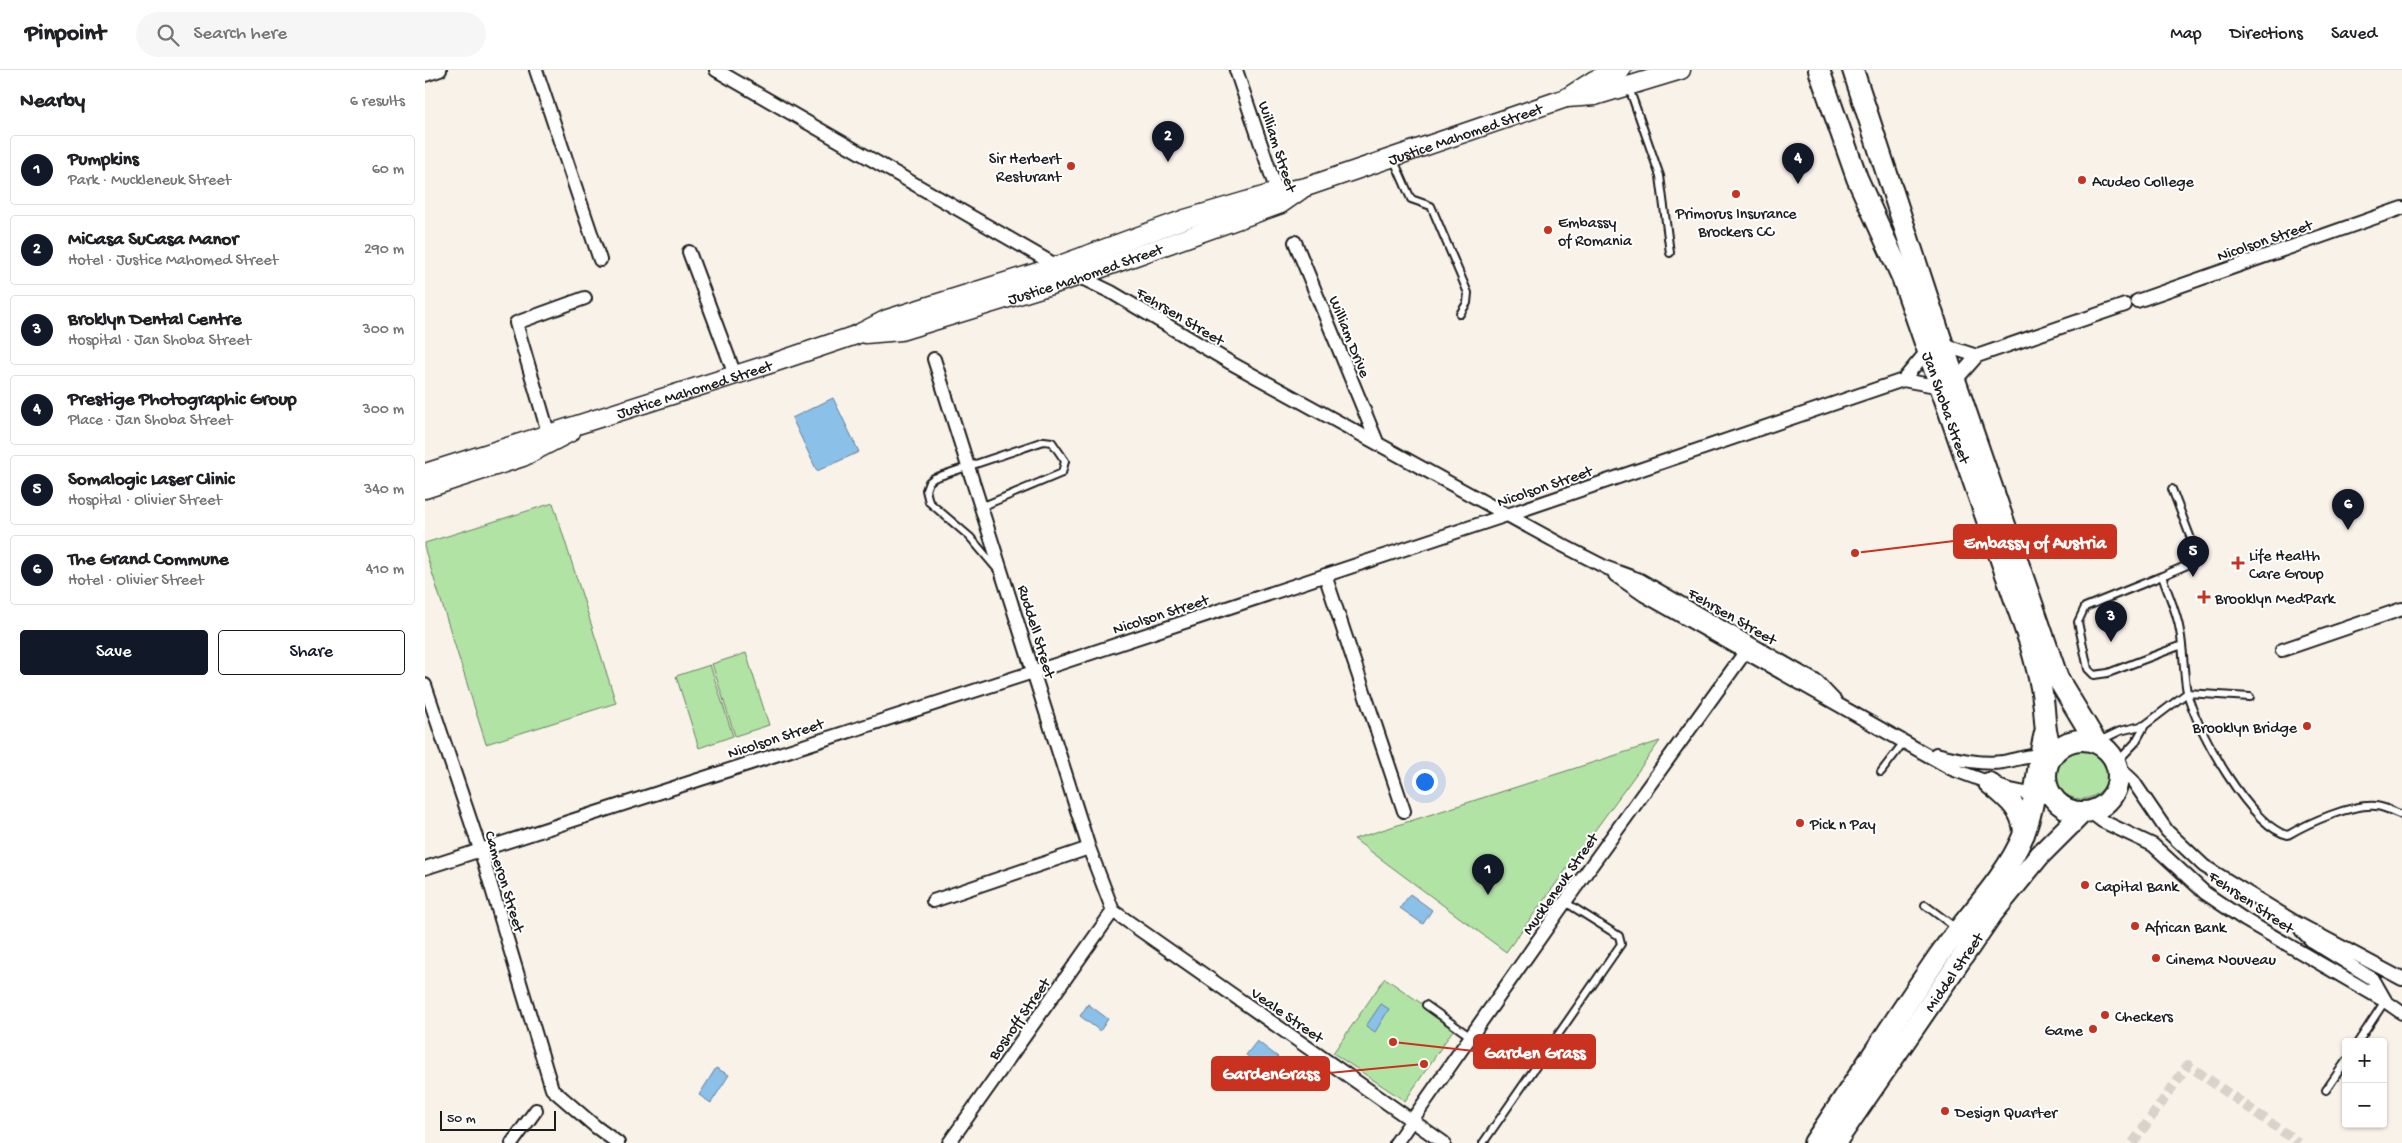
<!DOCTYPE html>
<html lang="en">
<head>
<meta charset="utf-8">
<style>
  :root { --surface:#fff; --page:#f6f6f6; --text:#202124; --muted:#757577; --line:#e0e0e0; --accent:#111827 }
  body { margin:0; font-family:"Gochi Hand",sans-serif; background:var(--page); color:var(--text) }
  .controls { position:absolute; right:15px; bottom:15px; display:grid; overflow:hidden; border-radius:5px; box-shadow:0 1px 4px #0004 }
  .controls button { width:45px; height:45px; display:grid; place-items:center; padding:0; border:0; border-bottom:1px solid var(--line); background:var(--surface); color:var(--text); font:25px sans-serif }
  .scale { position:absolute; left:15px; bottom:12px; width:116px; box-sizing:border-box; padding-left:5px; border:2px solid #1c1c1c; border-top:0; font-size:14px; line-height:18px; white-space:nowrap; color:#1c1c1c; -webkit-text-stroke:4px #fff; paint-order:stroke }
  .you { position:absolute; left:999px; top:711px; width:18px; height:18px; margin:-12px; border:4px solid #fff; border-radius:50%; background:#1a73e8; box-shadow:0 0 0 8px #1a73e833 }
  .badge { display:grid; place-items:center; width:32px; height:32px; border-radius:50%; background:var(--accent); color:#fff; font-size:16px; font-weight:700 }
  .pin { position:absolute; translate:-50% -41px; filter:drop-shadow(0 1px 2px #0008) }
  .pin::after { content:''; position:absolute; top:26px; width:18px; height:15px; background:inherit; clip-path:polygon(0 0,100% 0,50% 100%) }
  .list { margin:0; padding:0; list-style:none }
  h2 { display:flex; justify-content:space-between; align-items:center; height:65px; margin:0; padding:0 20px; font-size:21px }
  h2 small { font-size:16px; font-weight:400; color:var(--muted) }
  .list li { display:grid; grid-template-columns:32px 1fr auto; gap:15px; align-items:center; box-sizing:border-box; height:70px; margin:0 10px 10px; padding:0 10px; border:1px solid var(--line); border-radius:5px }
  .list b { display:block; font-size:19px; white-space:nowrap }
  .list p { margin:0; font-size:16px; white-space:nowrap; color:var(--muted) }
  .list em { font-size:16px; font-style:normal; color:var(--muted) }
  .actions { display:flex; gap:10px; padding:15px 20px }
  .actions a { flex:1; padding:11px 0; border:1px solid var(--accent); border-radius:5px; text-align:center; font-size:18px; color:var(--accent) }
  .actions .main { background:var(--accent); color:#fff }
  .icon { flex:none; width:28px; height:28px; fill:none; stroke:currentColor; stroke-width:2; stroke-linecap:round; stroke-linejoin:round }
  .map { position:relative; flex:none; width:1977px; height:1073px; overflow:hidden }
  header { display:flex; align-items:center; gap:30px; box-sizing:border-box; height:70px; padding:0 25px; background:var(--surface); border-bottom:1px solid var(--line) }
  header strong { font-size:24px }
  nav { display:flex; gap:28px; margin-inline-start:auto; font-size:18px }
  .search { width:350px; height:45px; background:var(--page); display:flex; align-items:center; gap:12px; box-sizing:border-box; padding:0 18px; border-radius:28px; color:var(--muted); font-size:19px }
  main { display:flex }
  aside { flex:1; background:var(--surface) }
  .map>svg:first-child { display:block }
  .green { fill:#b1e3a4; stroke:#668060 }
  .water { fill:#8bc0e9; stroke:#5f7e97 }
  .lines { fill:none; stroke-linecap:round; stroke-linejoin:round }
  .pedestrian-tunnel { stroke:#d8d2ca; stroke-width:10; stroke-dasharray:10 5; stroke-linecap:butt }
  .service-casing { stroke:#1c1c1c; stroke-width:10 }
  .minor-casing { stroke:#1c1c1c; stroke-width:16 }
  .secondary-casing { stroke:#1c1c1c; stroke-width:21 }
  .primary-casing { stroke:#1c1c1c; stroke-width:24 }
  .service { stroke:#fff; stroke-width:6 }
  .minor { stroke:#fff; stroke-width:12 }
  .secondary { stroke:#fff; stroke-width:18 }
  .primary { stroke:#fff; stroke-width:20 }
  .poi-dot { fill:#c8321e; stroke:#fff; stroke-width:2 }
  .labels { text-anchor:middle; stroke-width:4; stroke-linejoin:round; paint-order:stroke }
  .street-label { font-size:16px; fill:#1c1c1c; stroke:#fff }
  .poi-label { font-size:16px; fill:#1c1c1c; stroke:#fff; text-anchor:start }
  .leader { fill:none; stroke:#c8321e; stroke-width:2 }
  .callout-dot { fill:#c8321e; stroke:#fff; stroke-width:2 }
  .callout { fill:#c8321e; stroke:#c8321e; stroke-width:2 }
  .callout-label { font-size:18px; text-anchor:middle; font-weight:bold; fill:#fff }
</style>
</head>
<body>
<header>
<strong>Pinpoint</strong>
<div class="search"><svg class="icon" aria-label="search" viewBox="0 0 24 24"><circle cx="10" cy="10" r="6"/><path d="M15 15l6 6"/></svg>Search here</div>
<nav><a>Map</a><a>Directions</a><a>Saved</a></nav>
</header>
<main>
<aside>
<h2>Nearby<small>6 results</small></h2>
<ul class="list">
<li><span class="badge">1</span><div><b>Pumpkins</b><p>Park · Muckleneuk Street</p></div><em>60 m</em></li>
<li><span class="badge">2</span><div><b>MiCasa SuCasa Manor</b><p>Hotel · Justice Mahomed Street</p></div><em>290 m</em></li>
<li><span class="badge">3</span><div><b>Broklyn Dental Centre</b><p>Hospital · Jan Shoba Street</p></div><em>300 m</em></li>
<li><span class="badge">4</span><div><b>Prestige Photographic Group</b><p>Place · Jan Shoba Street</p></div><em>300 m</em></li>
<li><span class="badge">5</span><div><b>Somalogic Laser Clinic</b><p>Hospital · Olivier Street</p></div><em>340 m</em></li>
<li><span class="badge">6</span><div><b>The Grand Commune</b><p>Hotel · Olivier Street</p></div><em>410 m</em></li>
</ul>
<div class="actions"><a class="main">Save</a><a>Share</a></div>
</aside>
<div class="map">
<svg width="1977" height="1073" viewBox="0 0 1977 1073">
  <rect width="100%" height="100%" fill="#f9f2e9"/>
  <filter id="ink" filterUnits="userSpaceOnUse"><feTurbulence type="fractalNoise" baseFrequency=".02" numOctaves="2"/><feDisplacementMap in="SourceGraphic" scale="10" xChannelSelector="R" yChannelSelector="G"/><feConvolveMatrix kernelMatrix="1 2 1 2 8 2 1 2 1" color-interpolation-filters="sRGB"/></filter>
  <g filter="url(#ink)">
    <path class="green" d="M128,433l63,200 -130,41 -61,-194v-7z
      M321,583l23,72 -34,11 -23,-72z
      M285,595l23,71 -34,12 -23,-72z
      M1235,671l-154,211 -152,-113z
      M1628 701a28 28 0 1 1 56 0a28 28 0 1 1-56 0Z
      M960,908l70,49 -50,74 -72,-48z"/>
    <path class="water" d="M408,328l26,54 -42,19 -25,-53z
      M985,824l22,16 -9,14 -23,-16z
      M663,934l20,15 -8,12 -20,-15z
      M956,934l8,5 -14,23 -9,-6z
      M832,971l21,16 -10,15 -22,-17z
      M291,998l13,7 -18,28 -12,-8z"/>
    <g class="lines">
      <path class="pedestrian-tunnel" d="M1708,1073l55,-78 111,78"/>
      <g class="service-casing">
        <path id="service" d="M1204,18l31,88 10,77
          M968,88l18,41 20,7 37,87 -1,10 -7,11
          M556,437l81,-34 3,-12 -13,-19 -8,-1 -110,37 -5,4 -3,8 3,12 41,35 27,32
          M1737,506l30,-13 6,-6 -26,-68
          M1757,575l-74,28 -14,2 -6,-6 -10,-47 7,-15 77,-31c6,18 15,36 18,55 4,20 3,41 7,61 8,35 64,136 101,143 22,-13 63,-31 88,-29 9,1 18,6 26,9
          M1762,623l63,4
          M1672,672l23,-11 25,-6
          M1691,693l19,-20 10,-18 42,-32
          M1456,702l23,-30
          M1500,835l31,23
          M1001,935l45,32
          M1933,972l27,-41
          M1901,1020l20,-29
          M1058,1073l138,-199 -2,-8 -54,-34"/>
      </g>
      <g class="minor-casing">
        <path id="minor" d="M111,0l64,190
          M291,0l341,196 54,26 120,71 331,182 45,23 33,12 177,102 19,20
          M811,0l43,128
          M0,5l15,-5
          M870,172l82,200
          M264,182l46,123
          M1712,231l265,-93
          M1518,275l34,11
          M509,289l155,489 24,63 331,232
          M1478,310l25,-30
          M1530,311l22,-25 148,-51
          M123,362l-32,-109 69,-25
          M900,505l79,236
          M1190,505l29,20 308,174 54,20 48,10
          M1857,580l120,-41
          M0,615l55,164 72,240 44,38 22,16
          M1511,684c21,5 45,11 67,8 16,-3 28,-8 44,-6
          M1692,696l16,15 34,50 37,35 91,56 107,57
          M1664,741l13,10 51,24 52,48 40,27 140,81 17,12
          M0,798l636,-205 446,-148 396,-135 38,7
          M508,831l156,-53
          M1876,860l12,12 60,37 12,21
          M87,1073l24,-33
          M524,1073l164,-232
          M971,1073l169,-241 186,-258"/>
      </g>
      <g class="secondary-casing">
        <g id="secondary">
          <path d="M1141,28l29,-2 86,-26"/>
          <path id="s1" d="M440,264l36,-3 176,-54 204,-73 20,-14"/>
          <path id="s2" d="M0,403l348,-110 83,-28 31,-16 170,-53 128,-47 92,-27 29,-5 260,-89 28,-18 27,-10"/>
          <path d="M0,419l98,-32 48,-25"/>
        </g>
      </g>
      <g class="primary-casing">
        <g id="primary">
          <path id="s3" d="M1394,0l38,108 45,99 128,366c5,19 11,38 13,57 3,19 0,35 11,52"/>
          <path d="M1428,0l90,275 115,334 38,63"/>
          <circle cx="1657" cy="706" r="36"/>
          <path d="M1564,713c17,14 35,27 35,51"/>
          <path d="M1389,1073c42,-62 82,-125 124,-186 26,-38 68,-79 85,-121 14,-32 13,-70 22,-103"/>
          <path id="s4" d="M1410,1073l157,-229 48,-59 43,-43"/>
        </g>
      </g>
      <use href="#service" class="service"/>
      <use href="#minor" class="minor"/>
      <use href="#secondary" class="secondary"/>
      <use href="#primary" class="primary"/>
    </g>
  </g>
  <g class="poi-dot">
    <circle cx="646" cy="96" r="5"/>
    <circle cx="1657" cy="110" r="5"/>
    <circle cx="1311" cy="124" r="5"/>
    <circle cx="1123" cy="160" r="5"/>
    <path d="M1810.5 485.5h5v5h5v5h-5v5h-5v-5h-5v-5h5z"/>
    <path d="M1776.5 519.5h5v5h5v5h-5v5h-5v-5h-5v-5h5z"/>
    <circle cx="1882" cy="656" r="5"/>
    <circle cx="1375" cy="753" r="5"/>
    <circle cx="1660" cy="815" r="5"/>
    <circle cx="1710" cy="856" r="5"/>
    <circle cx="1731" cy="888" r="5"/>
    <circle cx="1680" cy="945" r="5"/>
    <circle cx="1668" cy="959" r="5"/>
    <circle cx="1520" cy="1041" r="5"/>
  </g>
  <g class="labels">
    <g class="street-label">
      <text dy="6" stroke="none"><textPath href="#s2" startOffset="1095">Justice Mahomed Street</textPath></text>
      <text transform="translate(854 76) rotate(72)" y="6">William Street</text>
      <text transform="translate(1839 169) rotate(-19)" y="6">Nicolson Street</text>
      <text dy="6" stroke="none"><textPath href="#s1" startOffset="229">Justice Mahomed Street</textPath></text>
      <text transform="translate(756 245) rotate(31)" y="6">Fehrsen Street</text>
      <text transform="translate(926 266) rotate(68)" y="6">William Drive</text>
      <text dy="6" stroke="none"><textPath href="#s2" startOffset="282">Justice Mahomed Street</textPath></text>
      <text dy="6" stroke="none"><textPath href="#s3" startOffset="361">Jan Shoba Street</textPath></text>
      <text transform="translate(1119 415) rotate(-19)" y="6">Nicolson Street</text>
      <text transform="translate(735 543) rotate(-18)" y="6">Nicolson Street</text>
      <text transform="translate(1308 545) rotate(30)" y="6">Fehrsen Street</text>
      <text transform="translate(613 561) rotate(73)" y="6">Ruddell Street</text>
      <text transform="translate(350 667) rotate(-18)" y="6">Nicolson Street</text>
      <text transform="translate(81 811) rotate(73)" y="6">Cameron Street</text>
      <text transform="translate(1134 813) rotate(-55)" y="6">Muckleneuk Street</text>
      <text transform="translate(1827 831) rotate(34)" y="6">Fehrsen Street</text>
      <text dy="6" stroke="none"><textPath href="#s4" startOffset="208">Middel Street</textPath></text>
      <text transform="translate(863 944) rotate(35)" y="6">Veale Street</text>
      <text transform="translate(593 948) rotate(-55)" y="6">Boshoff Street</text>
    </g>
    <g class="poi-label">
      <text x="636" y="93" text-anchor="end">Sir Herbert<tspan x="636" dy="18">Resturant</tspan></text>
      <text x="1667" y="116">Acudeo College</text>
      <text x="1311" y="148" text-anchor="middle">Primorus Insurance<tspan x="1311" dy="18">Brockers CC</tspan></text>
      <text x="1133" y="157">Embassy<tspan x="1133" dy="18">of Romania</tspan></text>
      <text x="1824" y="490">Life Health<tspan x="1824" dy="18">Care Group</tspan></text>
      <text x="1790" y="533">Brooklyn MedPark</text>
      <text x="1872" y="662" text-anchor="end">Brooklyn Bridge</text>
      <text x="1385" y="759">Pick n Pay</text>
      <text x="1670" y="821">Capital Bank</text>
      <text x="1720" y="862">African Bank</text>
      <text x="1741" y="894">Cinema Nouveau</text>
      <text x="1690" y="951">Checkers</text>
      <text x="1658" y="965" text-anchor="end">Game</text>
      <text x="1530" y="1047">Design Quarter</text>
    </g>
  </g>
  <path class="leader" d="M1430 483L1529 471M968 972L1049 981M999 994L904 1003"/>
  <g class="callout-dot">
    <circle cx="1430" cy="483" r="5"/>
    <circle cx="968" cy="972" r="5"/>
    <circle cx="999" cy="994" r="5"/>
  </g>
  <g class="callout">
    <rect x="1529" y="455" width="162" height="33" rx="5"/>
    <rect x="1049" y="965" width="121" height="33" rx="5"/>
    <rect x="787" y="987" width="117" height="33" rx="5"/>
  </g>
  <g class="callout-label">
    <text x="1610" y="478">Embassy of Austria</text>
    <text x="1110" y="988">Garden Grass</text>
    <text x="846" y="1009">GardenGrass</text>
  </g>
</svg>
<div class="controls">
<button>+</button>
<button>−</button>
</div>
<div class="scale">50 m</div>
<div class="you"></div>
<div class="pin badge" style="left:1063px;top:825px">1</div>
<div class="pin badge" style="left:743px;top:92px">2</div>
<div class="pin badge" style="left:1686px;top:572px">3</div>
<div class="pin badge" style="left:1373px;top:114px">4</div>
<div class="pin badge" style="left:1768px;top:507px">5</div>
<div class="pin badge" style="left:1923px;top:460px">6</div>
</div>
</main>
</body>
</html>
